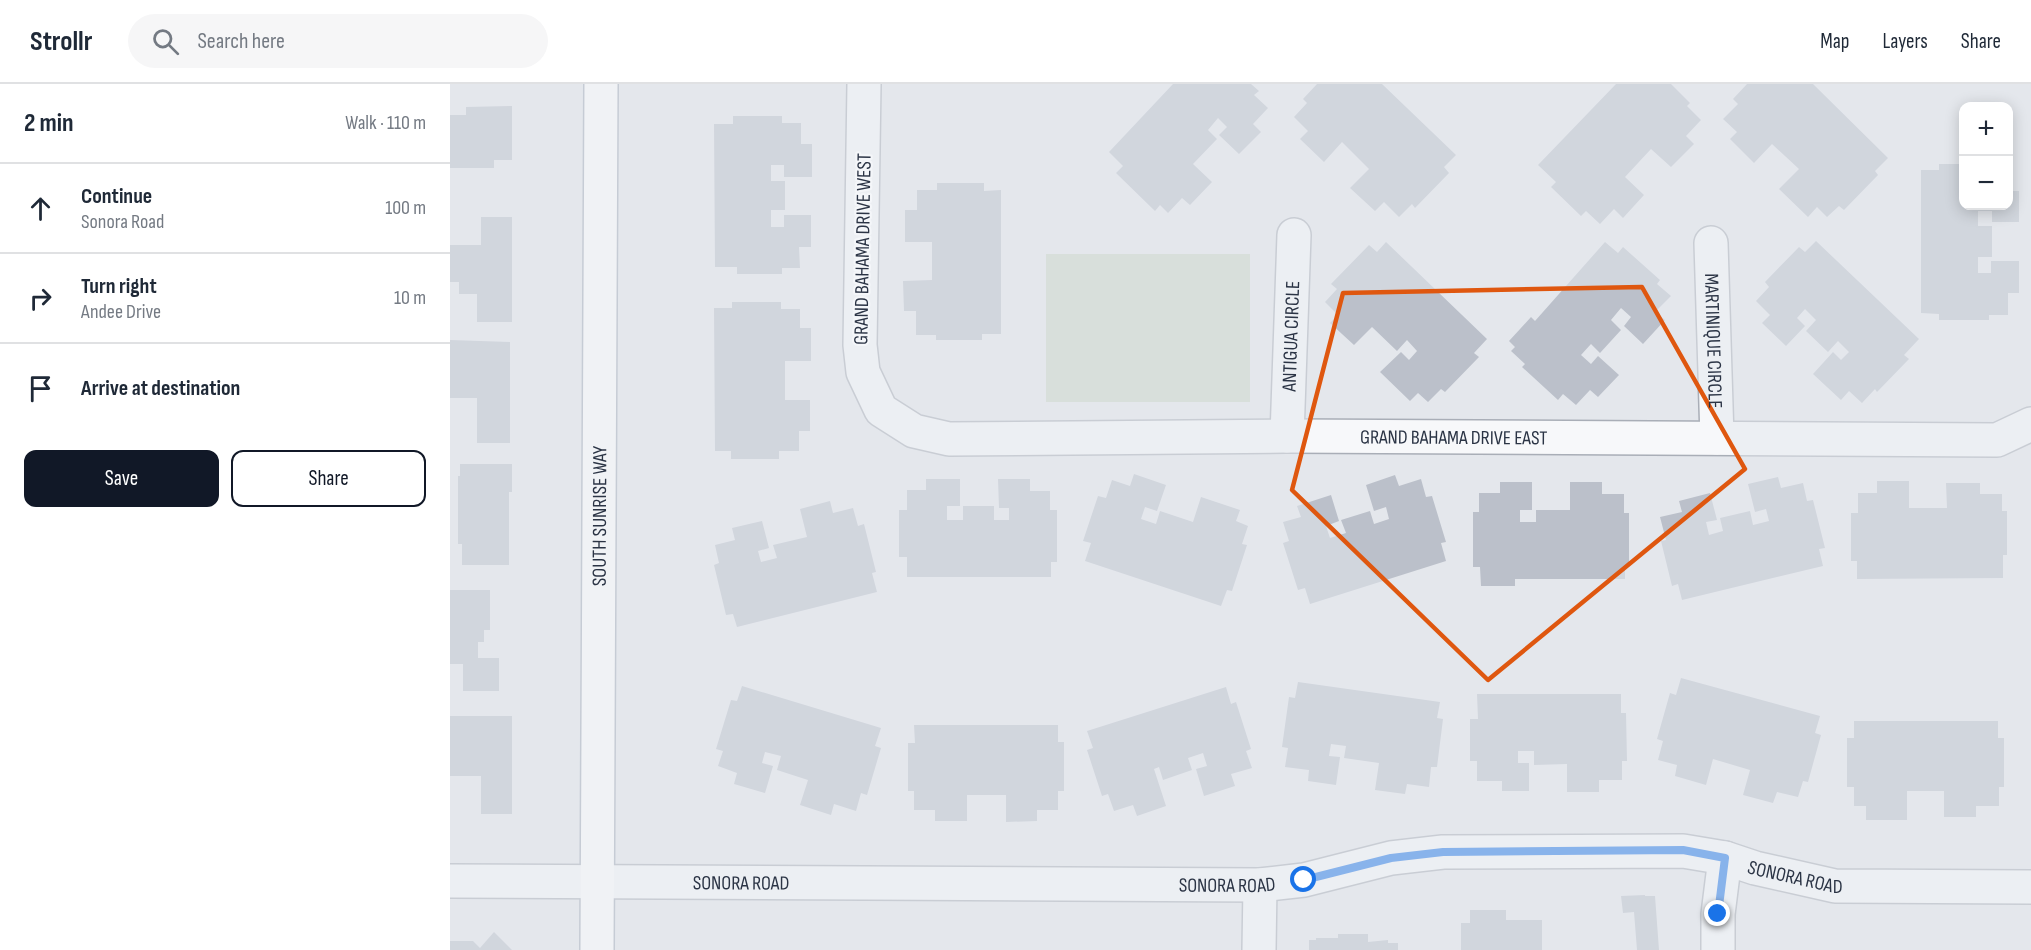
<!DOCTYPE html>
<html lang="en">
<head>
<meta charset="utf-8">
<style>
  :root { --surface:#fff; --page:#f6f6f7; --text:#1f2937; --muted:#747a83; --line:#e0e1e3; --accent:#111827 }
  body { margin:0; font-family:"Sofia Sans Condensed",sans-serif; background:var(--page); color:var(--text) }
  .controls { position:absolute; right:18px; top:18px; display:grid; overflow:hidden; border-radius:12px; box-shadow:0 3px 15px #0003 }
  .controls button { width:54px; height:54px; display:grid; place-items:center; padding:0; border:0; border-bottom:2px solid var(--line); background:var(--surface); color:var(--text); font:30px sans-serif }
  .stop { position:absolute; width:18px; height:18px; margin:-14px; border:4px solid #1a73e8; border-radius:50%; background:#fff }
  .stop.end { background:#1a73e8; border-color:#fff; box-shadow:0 2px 6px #0008 }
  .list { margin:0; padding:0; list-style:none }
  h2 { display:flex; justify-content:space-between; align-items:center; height:78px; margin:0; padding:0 24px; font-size:26px }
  h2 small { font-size:20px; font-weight:400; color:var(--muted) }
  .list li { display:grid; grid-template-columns:39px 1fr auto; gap:18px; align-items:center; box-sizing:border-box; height:90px; padding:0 24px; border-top:2px solid var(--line) }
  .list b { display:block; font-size:22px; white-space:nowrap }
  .list p { margin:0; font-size:20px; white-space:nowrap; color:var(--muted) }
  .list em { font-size:20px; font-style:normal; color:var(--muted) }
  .actions { display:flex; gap:12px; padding:18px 24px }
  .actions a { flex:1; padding:14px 0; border:2px solid var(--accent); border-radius:12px; text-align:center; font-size:21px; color:var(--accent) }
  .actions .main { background:var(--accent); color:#fff }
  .icon { flex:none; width:33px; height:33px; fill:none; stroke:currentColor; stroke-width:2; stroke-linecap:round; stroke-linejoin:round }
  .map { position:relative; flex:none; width:1581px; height:866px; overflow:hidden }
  header { display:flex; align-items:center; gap:36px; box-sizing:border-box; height:84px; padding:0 30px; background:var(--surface); border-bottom:2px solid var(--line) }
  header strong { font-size:28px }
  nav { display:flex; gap:33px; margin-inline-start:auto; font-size:21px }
  .search { width:420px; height:54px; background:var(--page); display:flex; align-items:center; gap:15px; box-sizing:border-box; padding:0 21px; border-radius:33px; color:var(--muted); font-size:22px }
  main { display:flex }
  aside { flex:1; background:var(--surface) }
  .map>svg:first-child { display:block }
  .green { fill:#c9d6c5 }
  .building { fill:#bbc0ca }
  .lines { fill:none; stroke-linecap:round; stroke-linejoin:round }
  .minor-casing { stroke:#a9aeb7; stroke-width:36 }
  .major-casing { stroke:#a3abb8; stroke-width:36 }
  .minor { stroke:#f7f8fa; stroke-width:33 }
  .major { stroke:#fff; stroke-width:33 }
  .route { stroke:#1a73e8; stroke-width:8 }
  .marked { fill:none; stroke:#df570f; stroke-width:4.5; stroke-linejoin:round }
  .labels { text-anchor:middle; stroke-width:4.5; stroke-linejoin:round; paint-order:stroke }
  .street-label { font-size:20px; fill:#2b3445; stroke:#f4f6f9 }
</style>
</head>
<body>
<header>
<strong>Strollr</strong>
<div class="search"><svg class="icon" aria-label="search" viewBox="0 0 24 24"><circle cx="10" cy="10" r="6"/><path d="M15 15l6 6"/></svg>Search here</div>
<nav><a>Map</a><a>Layers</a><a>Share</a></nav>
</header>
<main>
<aside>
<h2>2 min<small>Walk · 110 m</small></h2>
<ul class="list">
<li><svg class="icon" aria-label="ahead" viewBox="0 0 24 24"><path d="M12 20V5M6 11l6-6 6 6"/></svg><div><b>Continue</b><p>Sonora Road</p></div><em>100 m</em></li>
<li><svg class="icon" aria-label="right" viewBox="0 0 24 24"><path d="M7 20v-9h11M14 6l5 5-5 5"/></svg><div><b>Turn right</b><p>Andee Drive</p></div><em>10 m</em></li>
<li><svg class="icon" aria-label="arrive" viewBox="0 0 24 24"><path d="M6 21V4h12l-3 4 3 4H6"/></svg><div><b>Arrive at destination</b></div></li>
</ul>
<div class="actions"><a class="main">Save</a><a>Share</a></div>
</aside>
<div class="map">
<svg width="1581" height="866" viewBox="0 0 1581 866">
  <rect width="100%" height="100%" fill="#e4e7ec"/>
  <path class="green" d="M596,170h204v148h-204z"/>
  <path class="building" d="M723,0h78l8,7 -5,4 14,13 -15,16 8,8 -22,22 -20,-19 8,-8 -9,-9 -10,12 9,9 -24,25 19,18 -22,23 -8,-7 -14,15 -8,-8 -5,6 -39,-38 7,-7 -14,-14z
    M867,0h65l74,71 -12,12 5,6 -34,35 -3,-4 -13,13 -15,-15 -9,9 -25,-23 19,-19 -27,-27 -18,20 -24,-23 8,-8 -14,-14 13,-14 -4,-4z
    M1166,0h55l19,19 -3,3 14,14 -15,16 8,8 -23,23 -20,-18 -26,28 19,18 -21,23 -9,-9 -14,15 -14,-13 -5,5 -30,-29 5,-5 -18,-17z
    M1297,0h66l75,74 -13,13 3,4 -34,35 -5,-4 -12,11 -10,-10 -9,10 -29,-28 20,-20 -27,-25 -18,19 -24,-24 7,-7 -14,-13 15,-15 -5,-5z
    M62,22v54h-18v8h-44v-53h16v-8z
    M283,32h49v7h19v21h11v33h-28v-12h-13v16h14v29h-14v17h13v-12h27v32h-12l1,21h-18v6h-45v-7h-22l-1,-143h19z
    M1489,80h25v42h44v-15h11v31h-27v-11h-14v15h14v31h-14v16h13v-12h28v32h-11v22h-19v5h-50v-6l-18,-1v-143h18z
    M487,99h47v8l17,-1v144h-19v6h-46v-5h-20v-24h-12l-1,-30 29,-1v-38h-27v-32h12v-20h20z
    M31,133h31v105h-35v-28h-18v-12h-9v-37h31z
    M1366,157l103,98 -15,16 5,4 -32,33 -2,-3 -13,14 -13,-12 -8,9 -28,-26 20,-22 8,8 8,-8 -11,-11 -10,11 -22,-21 10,-11 -11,-11 -8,9 8,8 -19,20 -24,-23 8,-8 -14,-14 13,-14 -4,-5 34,-35 6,5z
    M936,158l101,97 -13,14 5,4 -34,35 -4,-3 -13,13 -10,-9 -8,8 -30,-29 21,-20 8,8 8,-9 -10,-11 -10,11 -25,-24 -18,18 -24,-22 8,-8 -13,-13 12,-13 -6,-5 38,-39 8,7z
    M1155,158l13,11 5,-6 37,33 -3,4 14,12 -16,16 10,8 -22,24 -19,-18 7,-9 -10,-9 -10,12 10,10 -21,23 -9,-9 -10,11 10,9 7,-8 21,19 -21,22 -8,-7 -14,15 -13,-11 -5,6 -36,-33 3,-3 -14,-13 4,-4 -6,-6 22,-24 4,4z
    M282,218h49v7h19v19h11v33h-26v39h25v31h-11v20h-20v8h-48v-8h-16l-1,-143h18z
    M0,256l60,2v101h-33v-45h-27z
    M10,380h52v28h-3v73h-47v-21h-4v-68h2z
    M684,390l32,11 -9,26 -12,-4 -4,12 15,5 4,-13 33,11 8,-25 39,13 -4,11 12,5 -6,18 5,1 -15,46 -5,-1 -6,16 -136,-45 6,-18 -8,-2 15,-45 8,2 6,-18 18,6z
    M945,391l4,11 22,-7 5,18 6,-1 14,46 -5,1 5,18 -136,43 -5,-16 -7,2 -15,-47 6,-2 -6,-19 18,-5 -4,-11 34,-11 8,26 -13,5 4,12 16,-5 -5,-13 29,-9 4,13 15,-5 -3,-12 -12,4 -8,-26z
    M1328,393l3,11 22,-5 4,18 6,-1 12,48 -6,1 4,17 -141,34 -4,-16 -6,2 -11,-45 5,-1 -6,-23 22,-5 -3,-11 31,-8 7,27 -11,2 3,13 14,-4 -3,-13 30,-7 3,14 16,-4 -3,-12 -11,3 -7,-28z
    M476,395h34v27h-13v14h16v-14h31v14h15v-12h-10l-1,-29h32v12h20v19h7v52h-6v15h-144v-20h-8v-47h8v-20h19z
    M1427,397h32v27h38l-1,-25h34v11h22v17h5v44h-4v23l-146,1v-18h-6v-48h7v-20h19z
    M1050,398h32v28h-12v12h16v-12h34v-28h32v12h22v19h5v54h-4v12h-110v7h-34l-1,-19h-7v-55h6v-19h21z
    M380,417l3,12 20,-5 5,18 6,-2 12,48 -4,1 5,19 -140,35 -4,-13 -7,1 -12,-50 5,-2 -4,-18 20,-5 -3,-12 30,-7 7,27 -11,3 3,11 16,-4 -4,-13 34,-8 -7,-28z
    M0,506h40v40h-6v12h-6v16h21v33h-36v-27h-13z
    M1231,594l139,38 -5,17 6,2 -13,47 -5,-1 -5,16 -21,-5 -4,11 -30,-8 7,-25 -37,-11 -7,26 -31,-9 2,-11 -19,-5 5,-19 -6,-2 13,-46 6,2z
    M848,598l142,20 -3,16 6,1 -6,48h-6l-2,20 -22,-3 -2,10 -30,-4 4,-27 -35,-5 2,-12 -15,-2 -2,12 11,1 -4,28 -28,-4 1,-11 -24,-3 3,-19 -6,-1 7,-50 6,1z
    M292,602l139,42 -6,18 6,2 -14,47 -6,-2 -5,18 -22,-7 -3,11 -31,-10 8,-25 -31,-10 4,-14 -16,-4 -3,11 11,3 -8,27 -31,-9 3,-11 -19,-7 5,-15 -7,-2 15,-49 6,1z
    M776,603l5,17 5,-2 15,47 -5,2 6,17 -21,6 4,12 -31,10 -8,-27 11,-3 -4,-13 -15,5 4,12 -29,10 -4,-13 -5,2 12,37 -29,10 -4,-11 -19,6 -6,-17 -6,2 -15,-46 6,-2 -6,-17z
    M1027,610h144v19h5l1,48h-5v19h-23v12h-32v-28l-33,1v-14h-16v12h11v28h-27v-10h-25v-20h-7v-42h8z
    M0,632h62v98h-31v-38h-31z
    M1404,637h144v17h6v49h-5v19h-23v11h-32v-26h-37v29h-41v-14h-12v-19h-7v-49h7z
    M464,641h144v17h6v49h-6v19h-21v11l-31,1v-27h-39v26h-32v-11h-21v-19h-6v-48h7z
    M1195,811v1h10l4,54h-22l-3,-38 -11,1 -2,-17z
    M1020,826h36v10h36v30h-81v-27h9z
    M44,848l18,18h-62v-9h23l7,7z
    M888,850h30v8l20,-2v3h10v7h-89v-10h7v-2h22z"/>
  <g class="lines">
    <g class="minor-casing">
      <g id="minor">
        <path id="s1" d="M414,0l-4,261 3,27 18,38 33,21 35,8 338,-3 710,4 34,-16"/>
        <path id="s2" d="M1261,159l6,195"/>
        <path id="s3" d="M837,352l7,-201"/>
        <path id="s4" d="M0,797l810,4 44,-5 87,-22 52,-6 240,-1 42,7 30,10 80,18 196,1"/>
        <path d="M809,866l1,-65"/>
        <path d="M1268,866v-36l7,-56"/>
      </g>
    </g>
    <g class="major-casing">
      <g id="major">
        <path id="s5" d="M147,866l4,-866"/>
      </g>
    </g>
    <use href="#minor" class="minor"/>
    <use href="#major" class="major"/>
  </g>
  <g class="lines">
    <path class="route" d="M854,796l87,-22 52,-6 240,-2 42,8 -7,56"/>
  </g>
  <path d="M0 0H1581V866H0ZM1192,203l103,182 -257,211 -196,-190 51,-197z" fill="#e4e7ec" fill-opacity=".55" fill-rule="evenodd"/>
  <path class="marked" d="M1192,203l103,182 -257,211 -196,-190 51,-197z"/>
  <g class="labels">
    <g class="street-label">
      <text transform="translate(412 165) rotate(-89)" y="7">GRAND BAHAMA DRIVE WEST</text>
      <text dy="7" stroke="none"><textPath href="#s3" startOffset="100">ANTIGUA CIRCLE</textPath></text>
      <text dy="7" stroke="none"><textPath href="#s2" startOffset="98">MARTINIQUE CIRCLE</textPath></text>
      <text dy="7" stroke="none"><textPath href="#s1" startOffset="910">GRAND BAHAMA DRIVE EAST</textPath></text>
      <text dy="7" stroke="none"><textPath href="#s5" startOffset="434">SOUTH SUNRISE WAY</textPath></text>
      <text dy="7" stroke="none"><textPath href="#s4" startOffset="1352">SONORA ROAD</textPath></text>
      <text dy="7" stroke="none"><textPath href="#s4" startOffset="777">SONORA ROAD</textPath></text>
      <text dy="7" stroke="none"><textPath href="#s4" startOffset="291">SONORA ROAD</textPath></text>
    </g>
  </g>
</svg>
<div class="controls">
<button>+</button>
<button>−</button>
</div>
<div class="stop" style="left:854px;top:796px"></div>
<div class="stop end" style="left:1268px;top:830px"></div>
</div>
</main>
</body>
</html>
